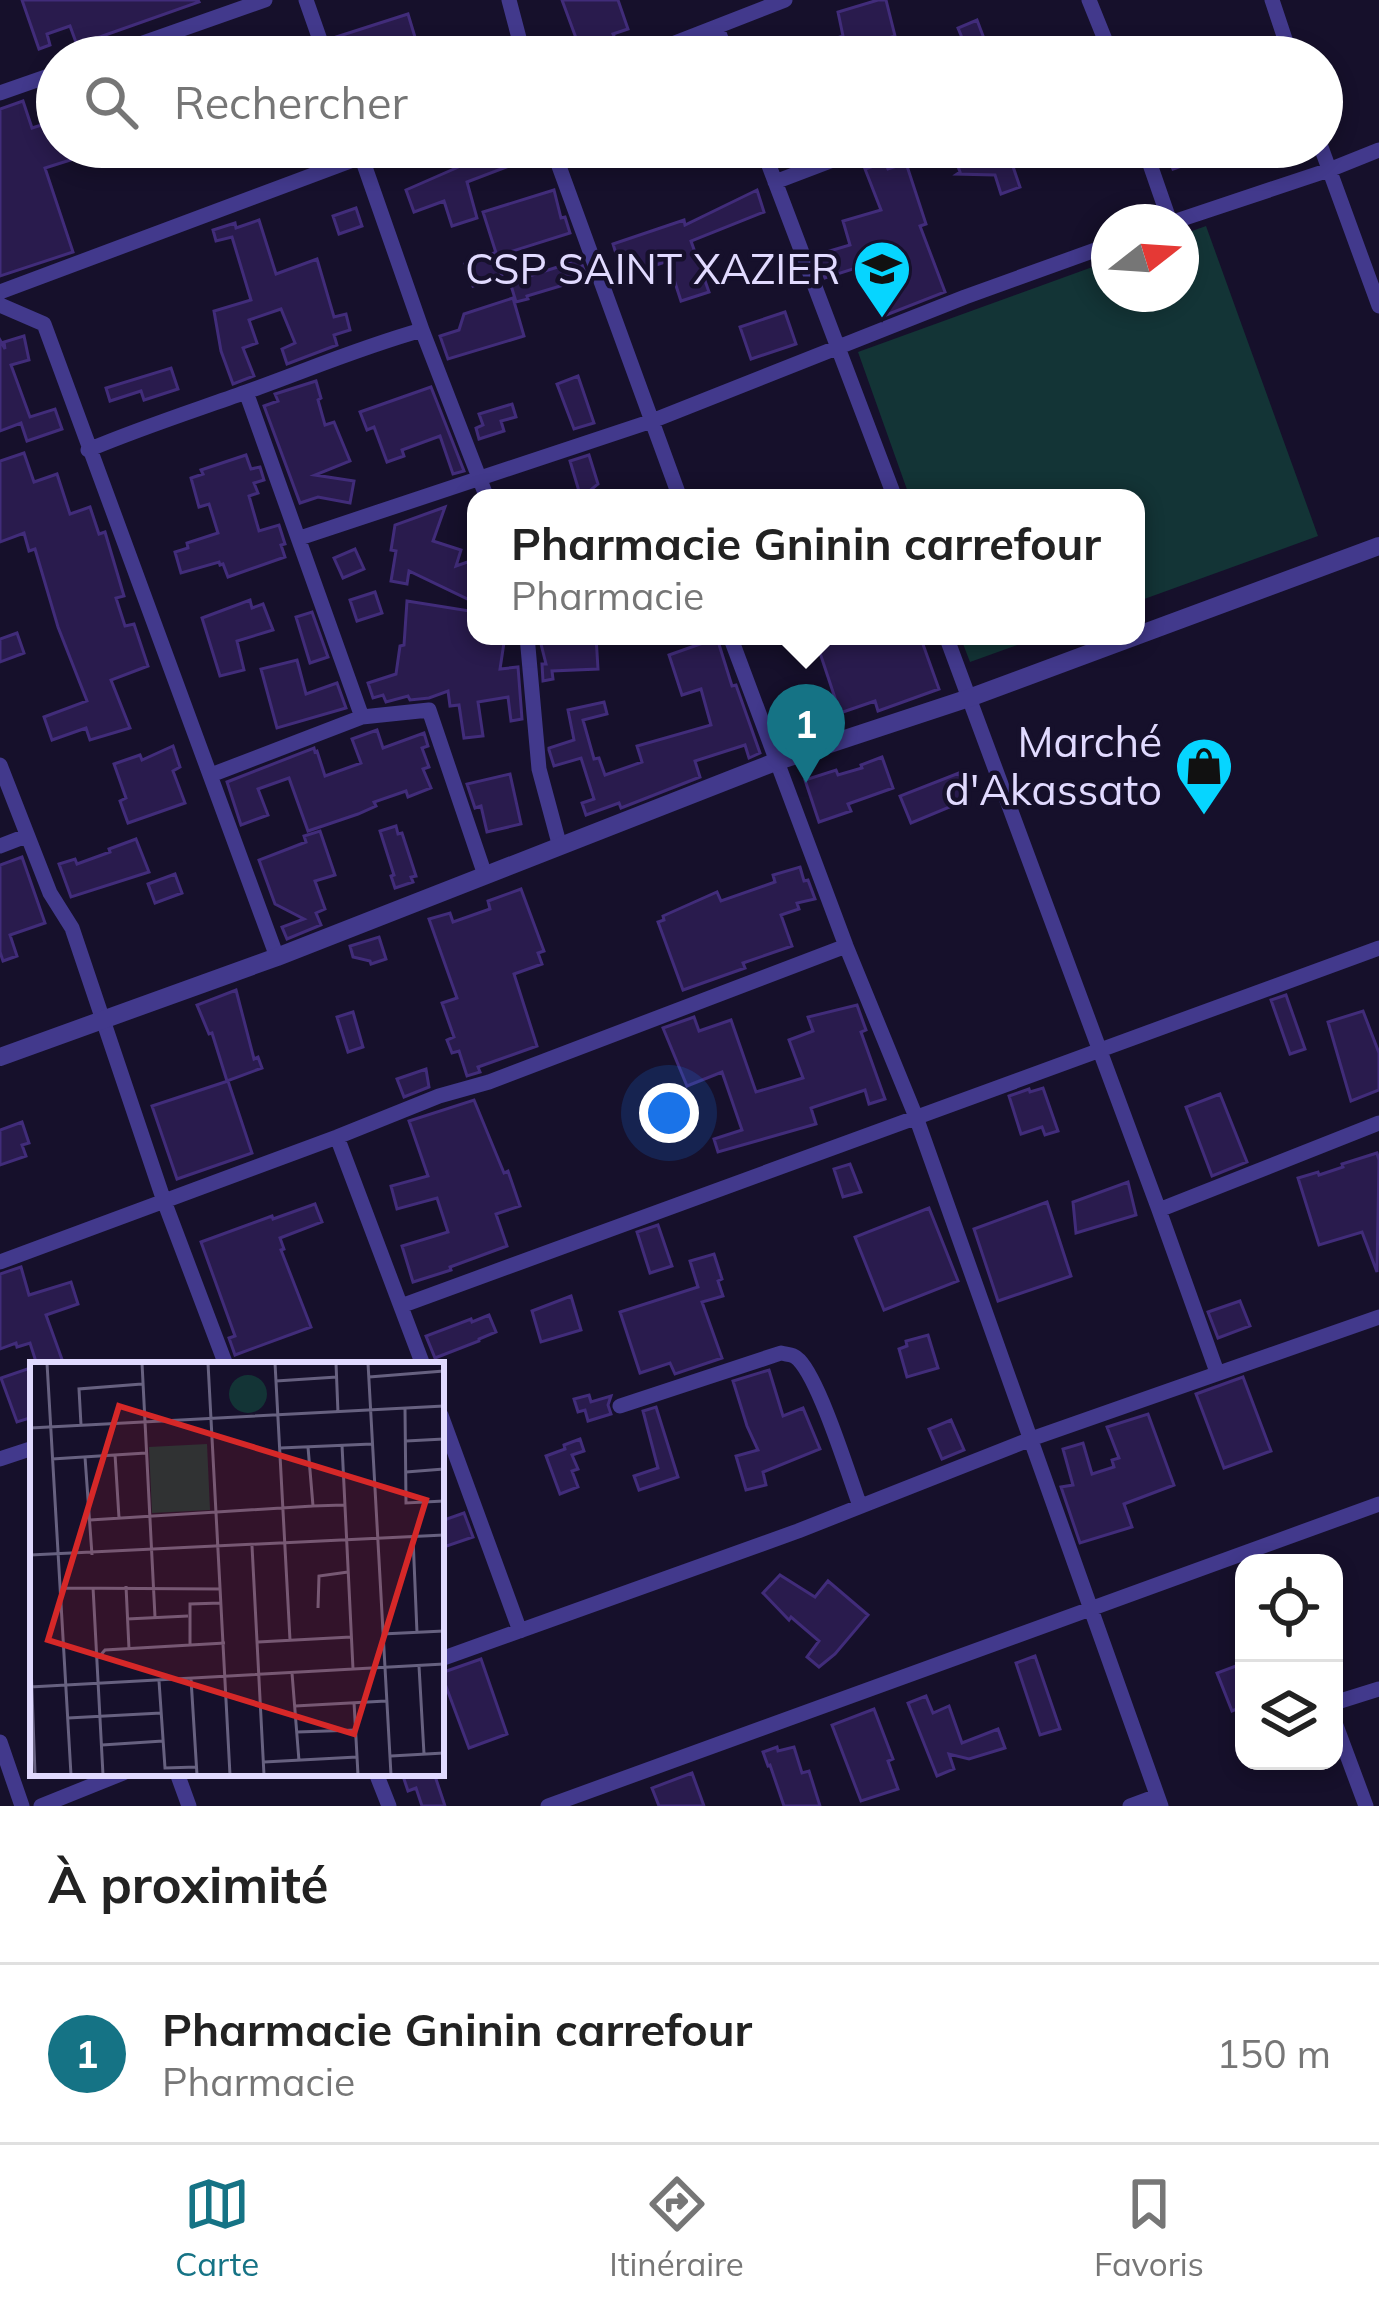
<!DOCTYPE html>
<html lang="fr">
<head>
<meta charset="utf-8">
<style>
  :root { --surface:#fff; --page:#f6f6f6; --text:#222; --muted:#767676; --line:#e0e0e0; --accent:#157385 }
  body { margin:0; font-family:Mulish,sans-serif; background:var(--page); color:var(--text) }
  .controls { position:absolute; right:36px; bottom:36px; display:grid; overflow:hidden; border-radius:24px; box-shadow:0 6px 18px #0003 }
  .controls button { width:108px; height:108px; display:grid; place-items:center; padding:0; border:0; border-bottom:3px solid var(--line); background:var(--surface); color:var(--text); font:60px sans-serif }
  .compass { position:absolute; left:1091px; top:204px; width:108px; height:108px; border-radius:50%; background:var(--surface); box-shadow:0 6px 18px #0003; rotate:73deg }
  .you { position:absolute; left:669px; top:1113px; width:42px; height:42px; margin:-30px; border:9px solid #fff; border-radius:50%; background:#1a73e8; box-shadow:0 0 0 18px #1a73e833 }
  .badge { display:grid; place-items:center; width:78px; height:78px; border-radius:50%; background:var(--accent); color:#fff; font-size:39px; font-weight:700 }
  .pin { position:absolute; translate:-50% -99px; filter:drop-shadow(0 3px 6px #0008) }
  .pin::after { content:''; position:absolute; top:63px; width:42px; height:36px; background:inherit; clip-path:polygon(0 0,100% 0,50% 100%) }
  .popup { position:absolute; left:467px; top:489px; width:678px; height:156px; box-sizing:border-box; display:grid; place-content:center; border-radius:24px; background:var(--surface); filter:drop-shadow(0 3px 9px #0005); font-size:39px; white-space:nowrap; color:var(--muted) }
  .popup b { font-size:45px; color:var(--text) }
  .popup::after { content:''; position:absolute; left:50%; top:100%; margin-left:-24px; border:24px solid transparent; border-top-color:var(--surface) }
  .list { margin:0; padding:0; list-style:none }
  h2 { display:flex; justify-content:space-between; align-items:center; height:156px; margin:0; padding:0 48px; font-size:51px }
  h2 small { font-size:39px; font-weight:400; color:var(--muted) }
  .list li { display:grid; grid-template-columns:78px 1fr auto; gap:36px; align-items:center; box-sizing:border-box; height:180px; padding:0 48px; border-top:3px solid var(--line) }
  .list b { display:block; font-size:45px; white-space:nowrap }
  .list p { margin:0; font-size:39px; white-space:nowrap; color:var(--muted) }
  .list em { font-size:39px; font-style:normal; color:var(--muted) }
  .icon { flex:none; width:66px; height:66px; fill:none; stroke:currentColor; stroke-width:2; stroke-linecap:round; stroke-linejoin:round }
  .map { position:relative; flex:none; width:1379px; height:1806px; overflow:hidden }
  .search { position:absolute; background:var(--surface); box-shadow:0 6px 18px #0003; left:36px; right:36px; top:36px; height:132px; display:flex; align-items:center; gap:30px; box-sizing:border-box; padding:0 42px; border-radius:66px; color:var(--muted); font-size:45px }
  .sheet { height:336px; background:var(--surface) }
  nav { display:flex; justify-content:space-around; align-items:center; box-sizing:border-box; height:168px; border-top:3px solid var(--line); background:var(--surface); font-size:33px; color:var(--muted) }
  nav a { display:grid; justify-items:center; gap:6px }
  nav .on { color:var(--accent) }
  .map>svg:first-child { display:block }
  .green { fill:#133436 }
  .building { fill:#291b4d; stroke:#412c7a; stroke-width:3 }
  .lines { fill:none; stroke-linecap:round; stroke-linejoin:round }
  .minor { stroke:#42398c; stroke-width:15 }
  .tertiary { stroke:#42398c; stroke-width:18 }
  .labels { text-anchor:middle; stroke-width:9; stroke-linejoin:round; paint-order:stroke }
  .poi-label { font-size:42px; fill:#e1daff; stroke:#16102b; text-anchor:end }
  .inset-road { fill:none; stroke:#676180; stroke-width:3 }
  .view { fill:#d62828; fill-opacity:0.15; stroke:#d62828; stroke-width:6 }
  .inset-edge { fill:none; stroke:#e1daff; stroke-width:6 }
</style>
</head>
<body>
<div class="map">
<svg width="1379" height="1806" viewBox="0 0 1379 1806">
  <rect width="100%" height="100%" fill="#16102b"/>
  <path class="green" d="M1206,226l112,310 -182,66v-104h-226l-52,-146 251,-91v33h72v-59z
    M960,636h82l-72,26z"/>
  <path class="building" d="M22,0h176l1,2 -122,43 -7,-19 -23,8 3,11 -11,4z
    M562,0h56l10,29 -15,5 6,13 -24,10h-12z
    M878,0h8l9,36 -34,10 3,11h-37l-5,-14 21,-7 -5,-24z
    M408,14l13,43h-82l-6,-19z
    M977,20l14,37h-21l-12,-29z
    M23,101l9,27 25,-8v27h44l1,3 -57,18 28,84 -73,24v-167z
    M466,147h42l6,17 -47,18 10,36 -25,8 -8,-25 -30,11 -8,-22 66,-29z
    M775,147h39l2,6 -34,13z
    M951,147h32l5,15 21,-7 11,32 -19,7 -6,-19 -38,-1 3,-2z
    M1165,147h66v2l-58,20z
    M885,162l3,7 18,-6 20,61 -6,2 25,66 -64,25 -19,-51 -37,12 -9,-23 34,-10 -7,-24 38,-11 -16,-41z
    M554,190l7,28 4,-1 5,16 -73,23 -14,-44z
    M757,190l7,22 -73,29 18,51 -28,9 -13,-40 -45,15 -10,-32 71,-24 1,5z
    M356,208l6,18 -23,8 -6,-18z
    M259,220l17,54 41,-15 17,58 12,-3 4,16 -16,5 3,10 -50,19 -5,-15 13,-6 -14,-34 -32,11 8,23 -14,5 11,28 -21,8 -12,-33 -7,-40 37,-11 -19,-63 -16,4 -3,-11 22,-7 1,5z
    M494,253l8,23 -29,10 -8,-22z
    M579,257l8,21 -60,18 1,3 -12,3 -6,-20 54,-17z
    M513,298l11,38 -76,23 -8,-23 19,-6 5,-16z
    M785,312l11,32 -45,15 -11,-32z
    M24,336l5,24 -18,5 19,52 25,-8 7,20 -35,12 -6,-18 -21,8v-91l5,9 -1,-7z
    M171,368l7,21 -34,11 -3,-9 -31,10 -4,-13z
    M578,376l16,47 -20,6 -17,-45z
    M316,381l5,17 -3,2 7,25 9,-3 16,39 -35,14 39,6 -4,22 -32,-6 -18,6 -36,-97 14,-5 -3,-7z
    M431,387l33,84 -11,3 -13,-38 -38,14 2,6 -17,6 -13,-35 -7,3 -7,-18z
    M512,404l4,13 -15,4 3,10 -25,8 -3,-11 7,-3 -4,-11z
    M24,453l10,29 23,-8 13,40 20,-7 9,27 6,-2 19,64 -8,2 9,28 9,-2 14,42 -37,14 19,48 -40,12 -4,-12 -34,12 -8,-23 43,-16 -29,-74 -23,-78 -6,2 -5,-18 -24,9v-81z
    M246,455l5,14 9,-2 4,13 -10,3 4,10 -9,3 10,35 20,-6 6,19 -4,1 4,12 -57,20 -5,-13 -3,1 -1,-3 -38,11 -6,-21 13,-4 -1,-5 31,-10 -9,-29 -10,3 -8,-29 12,-4 -2,-4z
    M589,455l9,29 -17,14 -11,-37z
    M445,507l-12,34 28,9 -5,16 20,-7v44l-67,-32 -2,13 -16,-3 5,-30 -5,-1 4,-25z
    M355,549l9,20 -21,9 -9,-20z
    M375,592l7,21 -25,8 -7,-21z
    M250,600l2,8 11,-4 10,26 -36,11 7,29 -24,6 -18,-58z
    M407,601l69,11v24h29l-5,33 18,-2 4,52 -11,2 -3,-24 -30,5 5,34 -19,2 -5,-33 -9,1 -2,-15 -19,7 -19,2 -2,-4 -22,6 -3,-7 -10,3 -5,-15 28,-9 4,-28 4,-1z
    M312,612l16,45 -18,6 -14,-46z
    M17,633l7,20 -24,9v-23z
    M539,636h33v2l24,-2 2,33 -46,2 1,8 -10,2 -1,-17h4z
    M852,636h68l19,53 -61,22 -3,-10 -35,12 -22,-66z
    M717,638l15,48 4,-1 24,68 -11,5 -4,-13 -50,16 5,16 -79,31 -2,-5 -33,12 -4,-12 12,-4 -13,-41 -27,8 -5,-16v-2l25,-8 -6,-30 36,-8 3,12 -24,6 11,39 5,-1 6,17 37,-13 -5,-16 74,-21 -10,-36 -19,6 -13,-40z
    M297,660l9,34 31,-11 9,25 -69,20 -16,-59z
    M810,693l7,25 -9,3 4,15 -24,7 -4,-14 -4,1 -4,-11 7,-3 -3,-13z
    M377,730l6,18 41,-15 4,13 -6,2 7,19 -6,2 8,19 -23,9 -2,-6 -32,11 2,4 -18,8 -50,17 -19,-53 -31,11 10,26 -27,10 -14,-43 87,-34 1,4 2,-1 8,25 36,-13 -9,-24z
    M173,746l7,21 -7,4 12,32 -57,20 -8,-22 6,-3 -12,-34 26,-9 2,5z
    M882,757l11,31 -45,16 3,7 -32,11 -14,-42 31,-10 2,5 24,-7 -1,-3z
    M959,773l10,26 -58,24 -11,-27z
    M510,774l11,50 -34,8 -6,-26 -6,2 -8,-24z
    M396,826l2,8 4,-1 14,43 -5,1 2,5 -18,6 -4,-12 3,-1 -14,-44z
    M320,831l15,44 -20,6 10,28 -9,4 5,12 -34,14 -5,-12 22,-8 -29,-15 -16,-44 47,-18 -2,-6z
    M136,839l13,33 -78,25 -12,-33 16,-5 2,5 33,-12 -1,-3z
    M22,857l23,66 -35,12 7,21 -14,5 -3,-9v-87z
    M800,867l4,14 4,-1 7,19 -18,4 2,6 -18,6 11,31 -49,17 2,5 -62,22 -25,-68 6,-2 -1,-4 54,-24 4,9 54,-19 -2,-7z
    M175,874l7,19 -27,10 -7,-19z
    M521,889l23,62 -6,2 4,11 -28,10 23,72 -59,21 2,5 -13,4 -8,-25 -7,2 -5,-13 7,-3 -12,-34 15,-5 -28,-79 21,-6 3,9 37,-13 -2,-8z
    M379,937l7,22 -15,5 -1,-3 -17,-4 -3,-11z
    M236,990l18,69 4,-2 4,11 -35,13 -15,-48 -3,1 -12,-29z
    M1286,995l19,54 -15,5 -19,-54z
    M857,1005l9,25 -5,2 24,67 -16,5 -4,-14 -54,18 5,16 -98,28 -4,-13 28,-9 -20,-58 -35,14 -24,-58 31,-11 5,14 32,-11 25,72 47,-14 -14,-38 24,-9 -5,-14z
    M1363,1011l16,42v37l-28,11 -23,-79z
    M353,1012l10,35 -15,5 -11,-35z
    M426,1069l3,18 -25,10 -7,-18z
    M228,1081l24,72 -75,26 -25,-73z
    M1043,1088l15,43 -13,4 -3,-8 -21,7 -12,-38 20,-7 1,3z
    M1220,1094l27,68 -35,14 -26,-69z
    M474,1100l30,73 4,-2 12,35 -24,8 11,32 -57,21 1,3 -38,12 -11,-36 46,-14 -11,-34 -40,11 -6,-23 37,-10 -19,-55z
    M22,1122l7,21 -7,2 4,11 -26,9v-35z
    M1377,1153l2,7 -2,112 -15,-40 -43,13 -21,-67 20,-6 1,3 24,-8 -1,-3z
    M850,1164l11,28 -18,5 -9,-28z
    M1128,1182l8,33 -60,18 -3,-31z
    M1047,1202l24,74 -73,25 -24,-72z
    M315,1204l7,18 -42,16 4,11 -3,1 30,77 -76,28 -6,-17 6,-2 -34,-94 71,-26 1,3z
    M929,1208l29,73 -74,29 -29,-73z
    M658,1225l14,41 -22,7 -13,-41z
    M714,1254l8,25 -4,2 5,15 -21,6 20,56 -47,16 -5,-11 -30,10 -20,-61 78,-25 -8,-26z
    M21,1267l8,28 42,-13 7,22 -32,11 18,50h-27l-7,-22 -13,4 -1,-4 -16,6v-75z
    M571,1296l10,34 -40,12 -9,-31z
    M1240,1301l10,25 -32,12 -10,-26z
    M489,1315l7,17 -17,7v2l-44,17 -9,-22 45,-17 1,3z
    M928,1335l10,33 -31,9 -8,-28 8,-3 -1,-5z
    M33,1367v50l-16,5 -16,-44z
    M769,1370l14,46 20,-8 17,41 -57,23 3,13 -20,5 -10,-34 22,-6 -11,-24 -14,-45z
    M1243,1377l28,74 -47,17 -28,-74z
    M589,1395l2,7 20,-6 -3,9 3,9 -23,7 -3,-11 -7,2 -4,-13z
    M656,1407l22,70 -39,13 -5,-14 24,-8 -15,-57z
    M1148,1414l26,71 -50,19 8,23 -52,16 -19,-56 12,-2 -10,-36 20,-6 9,31 22,-7 -2,-7 7,-2 -12,-31z
    M951,1420l13,30 -22,9 -13,-30z
    M580,1439l4,12 -12,4 6,14 -6,2 6,16 -18,7 -14,-38 19,-7 -1,-4z
    M464,1513l9,24 -32,11v-27z
    M780,1575l35,22 13,-16 40,34 -33,39 -16,13 -12,-10 12,-16 -28,-24 -2,3 -26,-27z
    M1035,1656l25,73 -20,6 -24,-72z
    M481,1659l26,75 -38,14 -28,-75z
    M1244,1663v43l-12,5 -15,-38z
    M926,1696l7,17 16,-7 13,37 36,-14 7,19 -36,11 -20,-5 5,15 -17,7 -29,-73z
    M874,1709l19,50 -5,2 10,28 -37,12 -29,-76z
    M777,1747l1,4 16,-4 8,26 7,-2 11,35h-36l-14,-41 -2,1 -5,-14z
    M402,1773h32l11,33h-23l-6,-18 -8,3z
    M692,1773l12,33h-45l-7,-18z"/>
  <g class="lines">
    <path class="minor" d="M306,0l20,57
      M509,0l15,57
      M1089,0l23,57
      M1272,0l19,57
      M717,28l11,29
      M103,57l162,-57
      M639,57l146,-57
      M0,93l57,-20
      M358,147l64,183 65,168
      M552,147l128,351
      M762,147l133,351
      M1144,147l26,75
      M1321,147l58,159
      M775,182l92,-35
      M1173,222l156,-52 50,-20
      M0,292l361,-135
      M0,305l44,19 233,633
      M246,392l116,325
      M88,450c52,-22 105,-39 158,-58 59,-21 115,-45 176,-62
      M300,538l352,-117 313,-124 144,-52
      M527,636l12,133 21,78
      M730,636l116,310 70,171 245,689
      M946,636l213,574
      M0,765l50,128 22,35 92,273 62,164
      M211,775l151,-58 67,-7 56,165
      M0,846l26,-10
      M337,1137l86,228
      M0,1262l337,-125 102,-41 50,-14 357,-136
      M401,1306l978,-358
      M1217,1372l-58,-162 220,-87
      M620,1406l161,-53c9,2 12,1 18,7 21,22 49,113 61,146
      M441,1415l79,216
      M0,1459l33,-11
      M441,1659l357,-128 233,-92 348,-122
      M1334,1703l45,-14
      M1334,1720l32,86
      M0,1742l22,64
      M177,1773l12,33
      M376,1773l13,33
      M41,1806l82,-33
      M548,1806l831,-302
      M1130,1806l27,-10"/>
    <path class="tertiary" d="M1136,636l243,-90
      M0,1057l277,-100 498,-195 194,-64 167,-62"/>
  </g>
  <defs>
    <g id="school-pin" transform="scale(3)"><path d="M0 17L-7.5 6A9.5 9.5 0 1 1 7.5 6Z" fill="#06d5ff" stroke="#16102b"/><path d="M0-5L7-2L0 1L-7-2ZM-4 1L0 2.5L4 1V4Q0 6-4 4Z" fill="#111"/></g>
    <g id="shop-pin" transform="scale(3)"><path d="M0 17L-7.5 6A9.5 9.5 0 1 1 7.5 6Z" fill="#06d5ff" stroke="#16102b"/><path d="M-5-2.5h2.3a2.7 3.5 0 0 1 5.4 0H5L5.5 6h-11ZM-1.5-2.5h3a1.5 2.3 0 0 0-3 0Z" fill="#111"/></g>
  </defs>
  <g fill-rule="evenodd">
    <use href="#school-pin" x="882" y="269"/>
    <use href="#shop-pin" x="1204" y="766"/>
  </g>
  <g class="labels">
    <g class="poi-label">
      <text x="840" y="284">CSP SAINT XAZIER</text>
      <text x="1162" y="757">Marché<tspan x="1162" dy="48">d'Akassato</tspan></text>
    </g>
  </g>
  <g transform="translate(30 1362)">
    <rect width="414" height="414" fill="#16102b"/>
    <path d="M199 32a19 19 0 1 1 38 0a19 19 0 1 1-38 0ZM177,82l3,66 -58,3 -3,-66z" fill="#133436"/>
    <path class="inset-road" d="M17,1l24,412M112,1l13,254M178,1l22,412M245,1l15,277M306,1l2,50M338,1l23,412M339,15l75,-6M246,19l61,-4M375,47l1,94 38,-2M51,63l-2,-36 63,-5M0,66l414,-22M376,79l38,-2M312,83l11,224M278,85l5,59 31,-1M250,86l92,-4M85,92l4,64M55,95l7,98M22,97l94,-6M376,110l38,-3M60,158l223,-14M383,175l4,96M222,184l12,229M0,193l414,-20M96,224l3,63M63,225l10,188M31,226l160,1M288,246l1,-32 29,-4M97,257l61,-3M352,272l62,-3M0,275l5,137M228,280l93,-5M160,283v-41l31,-1M68,296l7,-8 120,-7M389,304l5,88M262,311l7,88M161,317l6,96M129,319l6,87 32,-1M0,325l414,-23M324,340l4,73M265,344l91,-5M38,356l93,-5M267,370l60,-2M72,383l61,-4M361,394l53,-3M234,400l93,-5"/>
    <path class="view" d="M89,44l307,94 -72,234 -306,-94z"/>
    <rect width="414" height="414" class="inset-edge"/>
  </g>
</svg>
<div class="controls">
<button><svg class="icon" aria-label="locate" viewBox="0 0 24 24"><circle cx="12" cy="12" r="6"/><path d="M12 2v4M12 18v4M2 12h4M18 12h4"/></svg></button>
<button><svg class="icon" aria-label="layers" viewBox="0 0 24 24"><path d="M12 4l9 5-9 5-9-5zM3 14l9 5 9-5"/></svg></button>
</div>
<svg class="compass" viewBox="-18 -18 36 36"><path d="M0-13l5 13h-10z" fill="#e53935"/><path d="M0 13l5-13h-10z" fill="#767676"/></svg>
<div class="you"></div>
<div class="pin badge" style="left:806px;top:783px">1</div>
<div class="popup"><b>Pharmacie Gninin carrefour</b>Pharmacie</div>
<div class="search"><svg class="icon" aria-label="search" viewBox="0 0 24 24"><circle cx="10" cy="10" r="6"/><path d="M15 15l6 6"/></svg>Rechercher</div>
</div>
<section class="sheet">
<h2>À proximité<small></small></h2>
<ul class="list">
<li><span class="badge">1</span><div><b>Pharmacie Gninin carrefour</b><p>Pharmacie</p></div><em>150 m</em></li>
</ul>
</section>
<nav>
<a class="on"><svg class="icon" aria-label="map" viewBox="0 0 24 24"><path d="M3 6l6-2 6 2 6-2v14l-6 2-6-2-6 2zM9 4v14M15 6v14"/></svg>Carte</a>
<a><svg class="icon" aria-label="directions" viewBox="0 0 24 24"><path d="M12 3l9 9-9 9-9-9zM9 14v-3h6M13 9l2 2-2 2"/></svg>Itinéraire</a>
<a><svg class="icon" aria-label="saved" viewBox="0 0 24 24"><path d="M7 4h10v16l-5-4-5 4z"/></svg>Favoris</a>
</nav>
</body>
</html>
